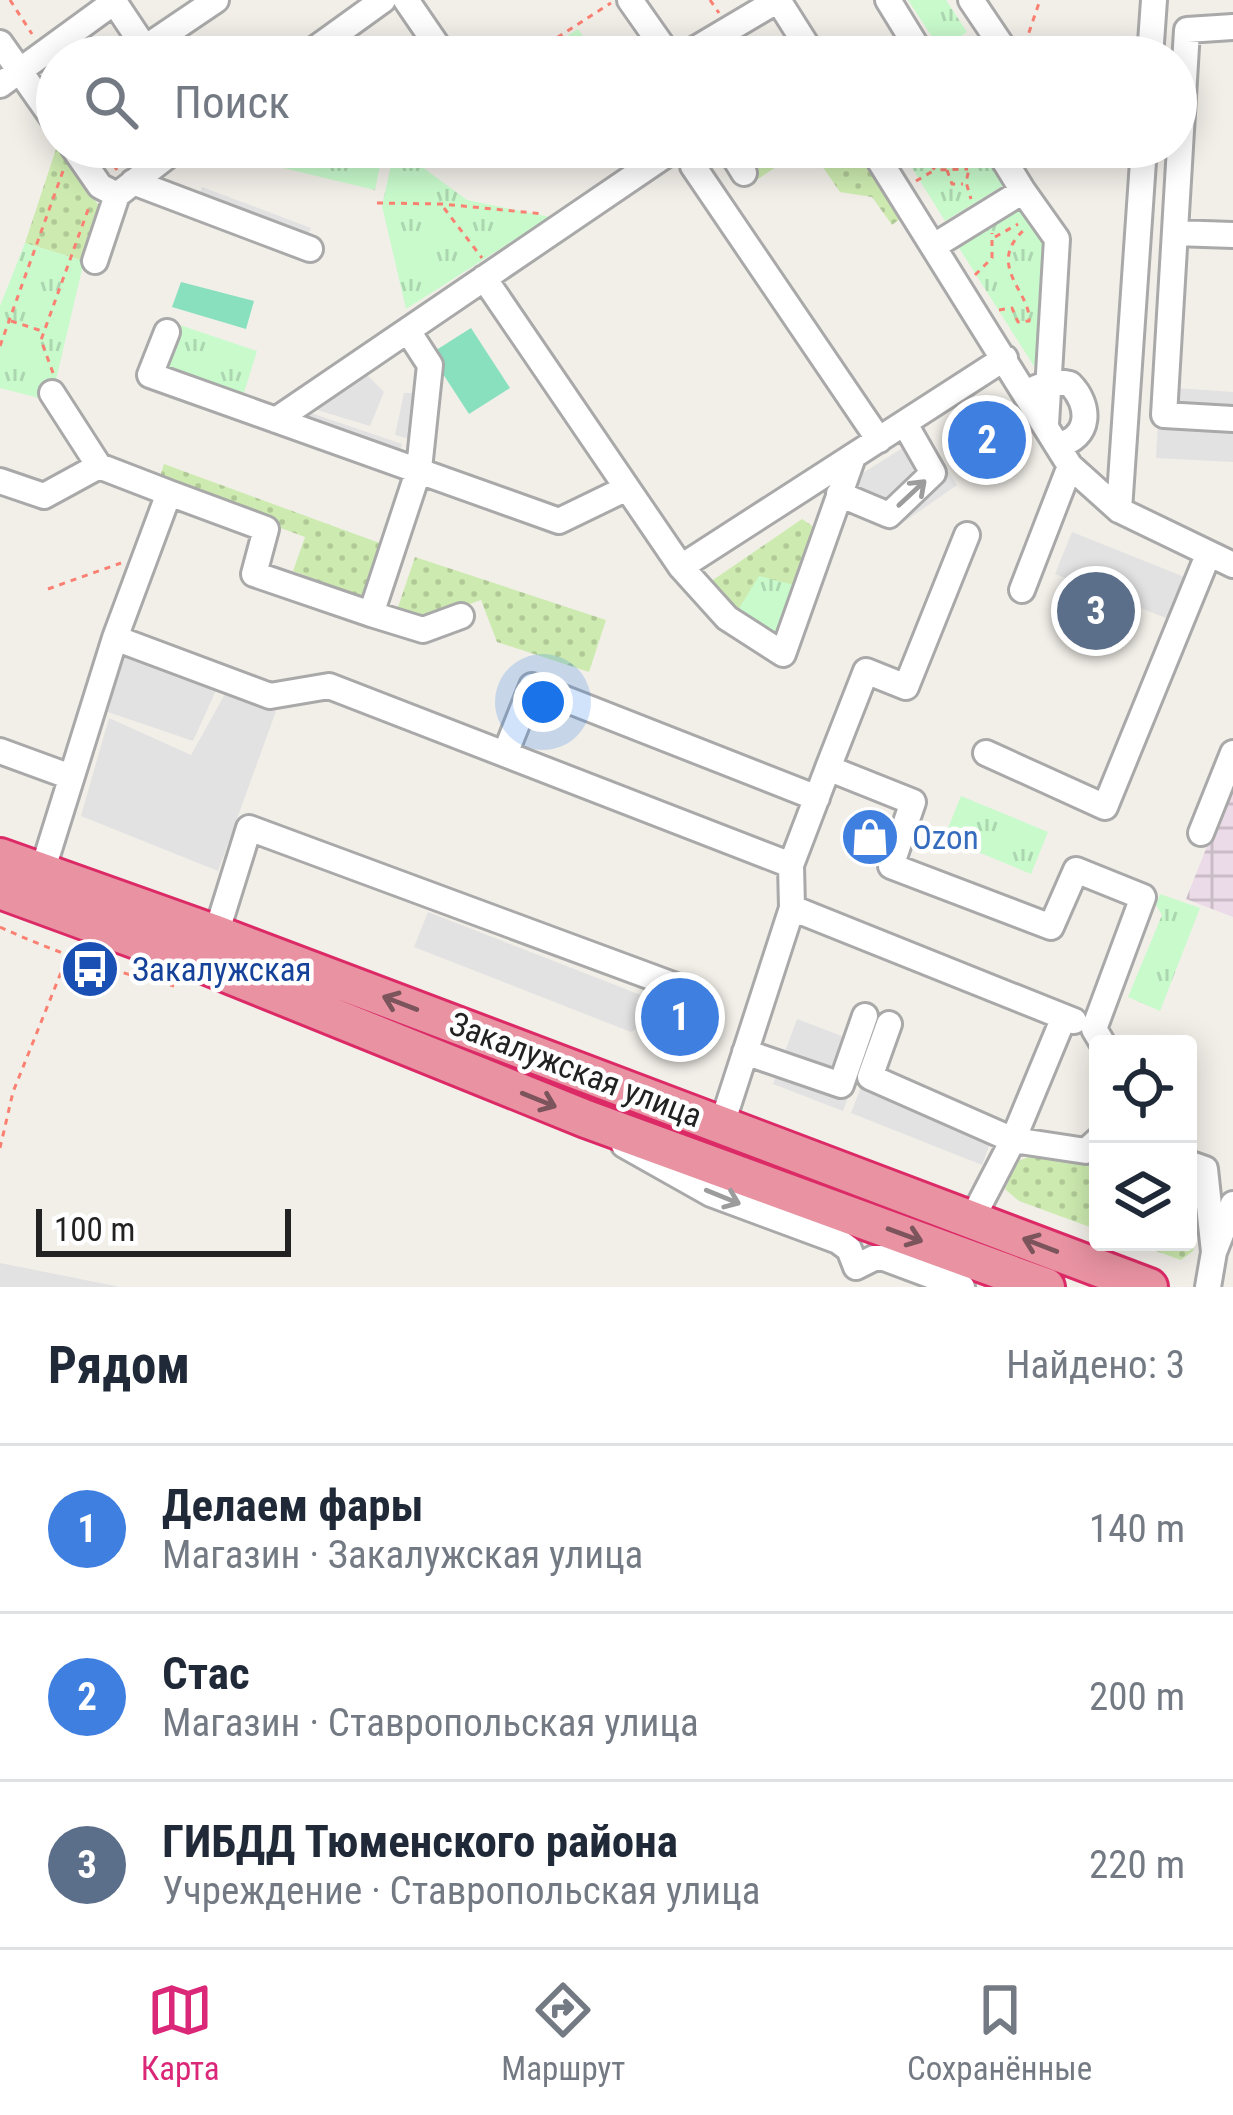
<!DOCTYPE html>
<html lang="ru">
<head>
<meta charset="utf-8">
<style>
  :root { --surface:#fff; --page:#f2f2f3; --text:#1f2937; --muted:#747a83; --line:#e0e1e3; --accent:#db2777 }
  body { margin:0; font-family:"Roboto Condensed",sans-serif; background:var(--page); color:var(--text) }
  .controls { position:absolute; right:36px; bottom:36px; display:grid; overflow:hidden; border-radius:12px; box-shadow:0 6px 30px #0003 }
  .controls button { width:108px; height:108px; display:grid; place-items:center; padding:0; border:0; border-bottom:3px solid var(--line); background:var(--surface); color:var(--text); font:60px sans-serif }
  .scale { position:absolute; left:36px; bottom:30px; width:255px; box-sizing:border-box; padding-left:12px; border:6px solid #222; border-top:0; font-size:33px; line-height:42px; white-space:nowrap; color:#222; -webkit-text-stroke:9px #fff; paint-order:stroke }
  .you { position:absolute; left:543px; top:702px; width:42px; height:42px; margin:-30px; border:9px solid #fff; border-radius:50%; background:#1a73e8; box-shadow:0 0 0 18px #1a73e833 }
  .badge { display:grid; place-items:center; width:78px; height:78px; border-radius:50%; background:var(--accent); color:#fff; font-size:39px; font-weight:700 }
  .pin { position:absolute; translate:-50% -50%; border:6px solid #fff; box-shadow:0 3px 12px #0006 }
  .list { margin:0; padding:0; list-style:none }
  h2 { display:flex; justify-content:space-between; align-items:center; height:156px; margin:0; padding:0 48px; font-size:51px }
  h2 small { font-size:39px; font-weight:400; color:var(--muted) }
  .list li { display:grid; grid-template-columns:78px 1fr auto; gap:36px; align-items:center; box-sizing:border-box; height:168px; padding:0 48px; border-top:3px solid var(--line) }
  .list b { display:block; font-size:45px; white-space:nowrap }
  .list p { margin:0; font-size:39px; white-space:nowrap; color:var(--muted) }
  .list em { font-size:39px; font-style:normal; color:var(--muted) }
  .icon { flex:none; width:66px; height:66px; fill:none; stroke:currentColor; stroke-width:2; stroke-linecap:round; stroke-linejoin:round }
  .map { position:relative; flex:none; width:1233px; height:1287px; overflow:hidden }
  .search { position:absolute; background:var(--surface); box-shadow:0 6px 30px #0003; left:36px; right:36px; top:36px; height:132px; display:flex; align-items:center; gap:30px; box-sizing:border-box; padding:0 42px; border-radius:66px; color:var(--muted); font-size:45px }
  .sheet { height:660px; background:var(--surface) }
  nav { display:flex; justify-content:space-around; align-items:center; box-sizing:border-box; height:168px; border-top:3px solid var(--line); background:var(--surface); font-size:33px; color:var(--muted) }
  nav a { display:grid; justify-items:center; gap:6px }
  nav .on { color:var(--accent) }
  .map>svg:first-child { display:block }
  .industrial { fill:url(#industrial-grid) }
  .grass { fill:url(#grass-dots) }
  .park { fill:url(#park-tufts) }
  .pitch { fill:#88e0be }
  .parking { fill:#e2e2e2 }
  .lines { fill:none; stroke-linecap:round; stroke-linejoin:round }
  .minor-casing { stroke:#a9a9a9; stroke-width:30 }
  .highway-casing { stroke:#dc2a67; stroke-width:42 }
  .path { stroke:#fa8072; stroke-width:3; stroke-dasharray:6 6; stroke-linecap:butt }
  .minor { stroke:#fff; stroke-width:24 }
  .highway { stroke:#e892a2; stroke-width:36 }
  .oneway { stroke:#9c9c9c }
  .oneway2 { stroke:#7b545c }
  .labels { text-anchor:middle; stroke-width:9; stroke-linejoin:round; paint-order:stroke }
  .shop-label { font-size:33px; fill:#366cbe; stroke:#fff; text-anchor:start }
  .transit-label { font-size:33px; fill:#164399; stroke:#fff; text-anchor:start }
  .street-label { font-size:33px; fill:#222; stroke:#fff }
</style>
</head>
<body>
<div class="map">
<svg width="1233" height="1287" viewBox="0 0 1233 1287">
  <defs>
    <pattern id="industrial-grid" width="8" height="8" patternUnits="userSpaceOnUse" patternTransform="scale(3)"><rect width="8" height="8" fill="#ebdbe8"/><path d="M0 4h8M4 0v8" fill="none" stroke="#c9bcc7"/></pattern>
    <pattern id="grass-dots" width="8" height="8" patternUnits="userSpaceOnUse" patternTransform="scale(3)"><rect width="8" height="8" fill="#cdebb0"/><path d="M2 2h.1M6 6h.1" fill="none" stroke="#b0c997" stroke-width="1.8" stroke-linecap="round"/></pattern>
    <pattern id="park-tufts" width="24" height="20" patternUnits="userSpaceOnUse" patternTransform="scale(3)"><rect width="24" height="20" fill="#c8facc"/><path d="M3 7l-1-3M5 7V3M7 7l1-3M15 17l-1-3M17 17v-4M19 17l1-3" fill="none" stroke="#acd6af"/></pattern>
  </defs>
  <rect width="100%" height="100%" fill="#f2efe9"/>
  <path class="industrial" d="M1233,781v136l-47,-18z"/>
  <path class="grass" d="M57,146l42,60 -15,55 -59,-18z
    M736,147h70l-48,32z
    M809,147h43l49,71 -9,7 -20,-28 -32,-5z
    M164,464l221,81 -20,53 -72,-27 12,-34 -147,-54z
    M802,519l20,14 -41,110 -49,-32 -22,-29z
    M415,557l191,63 -17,52 -92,-30 -16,-42 -59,21 -26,-8z
    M1044,1152l54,11v67l-79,-29 -14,-12 12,-28z
    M1188,1219l7,18 -2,14 -12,9 -50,-18h57z"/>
  <path class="park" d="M908,0h38l21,32 -27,17z
    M578,29l17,25 -60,3z
    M298,147h86l-9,43 -96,-23z
    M395,147l72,53 83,17 -144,92 -24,-103z
    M899,147h90l20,35 -64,39z
    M1021,199l24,42 -8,130 -83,-131z
    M25,243l59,18 -33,140 -51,-13v-82z
    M180,325l77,26 -15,48 -76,-26z
    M759,576l39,10 -20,50 -40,-26z
    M961,796l87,36 -17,42 -87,-36z
    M1160,894l40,14 -40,103 -32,-14 34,-82 -6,-10z"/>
  <path class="pitch" d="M181,282l73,19 -8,28 -74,-22z
    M471,328l39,60 -41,26 -39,-60z"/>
  <path class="parking" d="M202,187l109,41 -6,13 -108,-40z
    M364,372l20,20 -14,34 -56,-17z
    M1160,387l73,5v70l-77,-4z
    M404,393h16l-6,47 -19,-5z
    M302,410l100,34 -4,14 -111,-39z
    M925,434l32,51 -66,46 -51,-27 21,-30z
    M1072,532l115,46 -16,42 -116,-46z
    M122,649l96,37 -25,55 -88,-30z
    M225,694l51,17 -58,160 -137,-55 28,-98 82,37z
    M428,912l218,85 -7,18 10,5 -18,12 -217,-85z
    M797,1019l71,27 -25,65 -70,-27z
    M861,1087l131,51 -10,27 -131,-52z
    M0,1263l120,24h-120z"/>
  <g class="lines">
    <g class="minor-casing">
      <path id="minor" d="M113,0l32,48 71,-48
        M406,0l39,57
        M630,0l40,57
        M778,0l36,57
        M888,0l35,57
        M1233,27l-46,3 -23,385 69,4
        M0,43l57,81
        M304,57l79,-57
        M682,57l96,-57
        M964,57l44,-2 -37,-55
        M1150,57l4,-57
        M0,85l114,-83
        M73,147l27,39 17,9 62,-48
        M728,147l16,26
        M871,147l199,319 49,44 114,55
        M693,166l186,274
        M133,182l177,67
        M1023,191l34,48 -11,185
        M1175,233l58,2
        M934,246l89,-55 -27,-44
        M95,261l22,-66
        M484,278l197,289 46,51 56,36 70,-197
        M167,332l-17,43 409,146 66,-32
        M1036,388l18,-7 16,3c21,21 21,54 -12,61
        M52,393l47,73
        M276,420l401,-273
        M0,481l44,15 55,-30 70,27
        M839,494l50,21 44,-42 -28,-49
        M1119,510l25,-363
        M681,567l324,-209
        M1022,590l48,-124
        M371,614l52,16 38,-14
        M115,638l155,58 59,-10 462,179
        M0,751l71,26
        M986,753l119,54 103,-252
        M505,754l27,-68 285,112
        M828,768l38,-97 40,16 61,-152
        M1201,833l32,-80
        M42,872l73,-234 54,-145 97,36 -12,45 117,40 48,-145 11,-104 -22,-34
        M792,908l282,113
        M216,934l33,-106 443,164
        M889,1024l-19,53 143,63 51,-123
        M745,1052l96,33 24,-69
        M722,1124l70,-216 -1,-43 37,-97 85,34 -22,64 160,61 25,-57 67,27 -49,132 9,15
        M624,1145l87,49 127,47 11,8 7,18
        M1188,1163l17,6 9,83
        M972,1219l41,-79 73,11 12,-11
        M856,1267l18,-9h10l78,29
        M1208,1287l6,-35 19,-48"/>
    </g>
    <g class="highway-casing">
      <path id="highway" d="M0,857l216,77 933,353
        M0,890l205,75 381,154 460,168"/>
    </g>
    <path class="path" d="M10,0l22,34
      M710,0l9,13
      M1025,44l15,-44
      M740,47l6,10
      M527,57l84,-54
      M101,147l16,23
      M915,147l20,23 33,-1
      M951,147l8,11 21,3
      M971,161l-5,21 5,17
      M947,170l5,14h11
      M916,181l17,-10
      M377,203l65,1 102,10
      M444,208l38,50
      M995,237l23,-13
      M975,275l17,-17v-25
      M999,310l13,-2 6,14 11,-1c3,-28 -45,-56 -4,-92
      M11,321l31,10
      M0,346l63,-175
      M53,373l-12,-33 48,-133
      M48,589l73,-26
      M0,927c56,26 114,45 174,59
      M0,1148l13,-56 55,-137"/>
    <use href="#minor" class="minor"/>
    <use href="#highway" class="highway"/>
  </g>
  <defs><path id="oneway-shaft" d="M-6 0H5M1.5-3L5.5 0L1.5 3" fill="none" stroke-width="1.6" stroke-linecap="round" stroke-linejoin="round" transform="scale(3)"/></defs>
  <g class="oneway">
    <use href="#oneway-shaft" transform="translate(912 493) rotate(-43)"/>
    <use href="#oneway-shaft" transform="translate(723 1197) rotate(22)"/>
  </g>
  <g class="oneway2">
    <use href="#oneway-shaft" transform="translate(400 1003) rotate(-159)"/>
    <use href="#oneway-shaft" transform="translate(539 1100) rotate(22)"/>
    <use href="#oneway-shaft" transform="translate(905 1235) rotate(20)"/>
    <use href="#oneway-shaft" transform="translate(1040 1245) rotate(-159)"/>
  </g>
  <defs>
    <g id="shop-disc" transform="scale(3)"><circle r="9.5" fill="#3f7fe0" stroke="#fff"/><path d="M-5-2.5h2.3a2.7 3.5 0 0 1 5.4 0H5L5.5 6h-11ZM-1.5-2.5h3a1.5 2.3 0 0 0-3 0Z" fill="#fff"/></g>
    <g id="bus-disc" transform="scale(3)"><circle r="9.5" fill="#1a4fb4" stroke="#fff"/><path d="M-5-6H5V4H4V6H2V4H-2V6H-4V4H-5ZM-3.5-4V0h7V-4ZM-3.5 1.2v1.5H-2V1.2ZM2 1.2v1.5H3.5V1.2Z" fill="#fff"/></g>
  </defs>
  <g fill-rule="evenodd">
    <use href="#shop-disc" x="870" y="837"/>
    <use href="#bus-disc" x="90" y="969"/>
  </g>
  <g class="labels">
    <g class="shop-label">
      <text x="912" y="849">Ozon</text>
    </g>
    <g class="transit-label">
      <text x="132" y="981">Закалужская</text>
    </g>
    <g class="street-label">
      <text transform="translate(576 1069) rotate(21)" y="12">Закалужская улица</text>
    </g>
  </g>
</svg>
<div class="controls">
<button><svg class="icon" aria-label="locate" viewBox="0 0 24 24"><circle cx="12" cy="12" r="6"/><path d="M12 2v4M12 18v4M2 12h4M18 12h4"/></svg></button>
<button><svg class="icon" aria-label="layers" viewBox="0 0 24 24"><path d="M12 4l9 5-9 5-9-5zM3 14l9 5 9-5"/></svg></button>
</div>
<div class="scale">100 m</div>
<div class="you"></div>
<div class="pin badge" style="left:680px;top:1017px;background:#3f7fe0">1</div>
<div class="pin badge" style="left:987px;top:440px;background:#3f7fe0">2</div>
<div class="pin badge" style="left:1096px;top:611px;background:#5c6f8a">3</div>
<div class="search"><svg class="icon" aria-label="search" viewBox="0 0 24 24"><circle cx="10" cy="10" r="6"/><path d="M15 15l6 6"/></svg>Поиск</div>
</div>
<section class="sheet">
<h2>Рядом<small>Найдено: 3</small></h2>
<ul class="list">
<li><span class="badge" style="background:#3f7fe0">1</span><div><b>Делаем фары</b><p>Магазин · Закалужская улица</p></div><em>140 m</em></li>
<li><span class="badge" style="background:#3f7fe0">2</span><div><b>Стас</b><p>Магазин · Ставропольская улица</p></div><em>200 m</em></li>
<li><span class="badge" style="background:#5c6f8a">3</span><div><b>ГИБДД Тюменского района</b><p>Учреждение · Ставропольская улица</p></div><em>220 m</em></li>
</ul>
</section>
<nav>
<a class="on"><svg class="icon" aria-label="map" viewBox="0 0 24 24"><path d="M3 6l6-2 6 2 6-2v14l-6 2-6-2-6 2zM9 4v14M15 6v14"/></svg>Карта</a>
<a><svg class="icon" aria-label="directions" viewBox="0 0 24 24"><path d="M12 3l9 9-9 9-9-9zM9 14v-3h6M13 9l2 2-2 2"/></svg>Маршрут</a>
<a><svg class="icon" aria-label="saved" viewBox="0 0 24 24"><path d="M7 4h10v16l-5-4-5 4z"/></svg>Сохранённые</a>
</nav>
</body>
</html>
